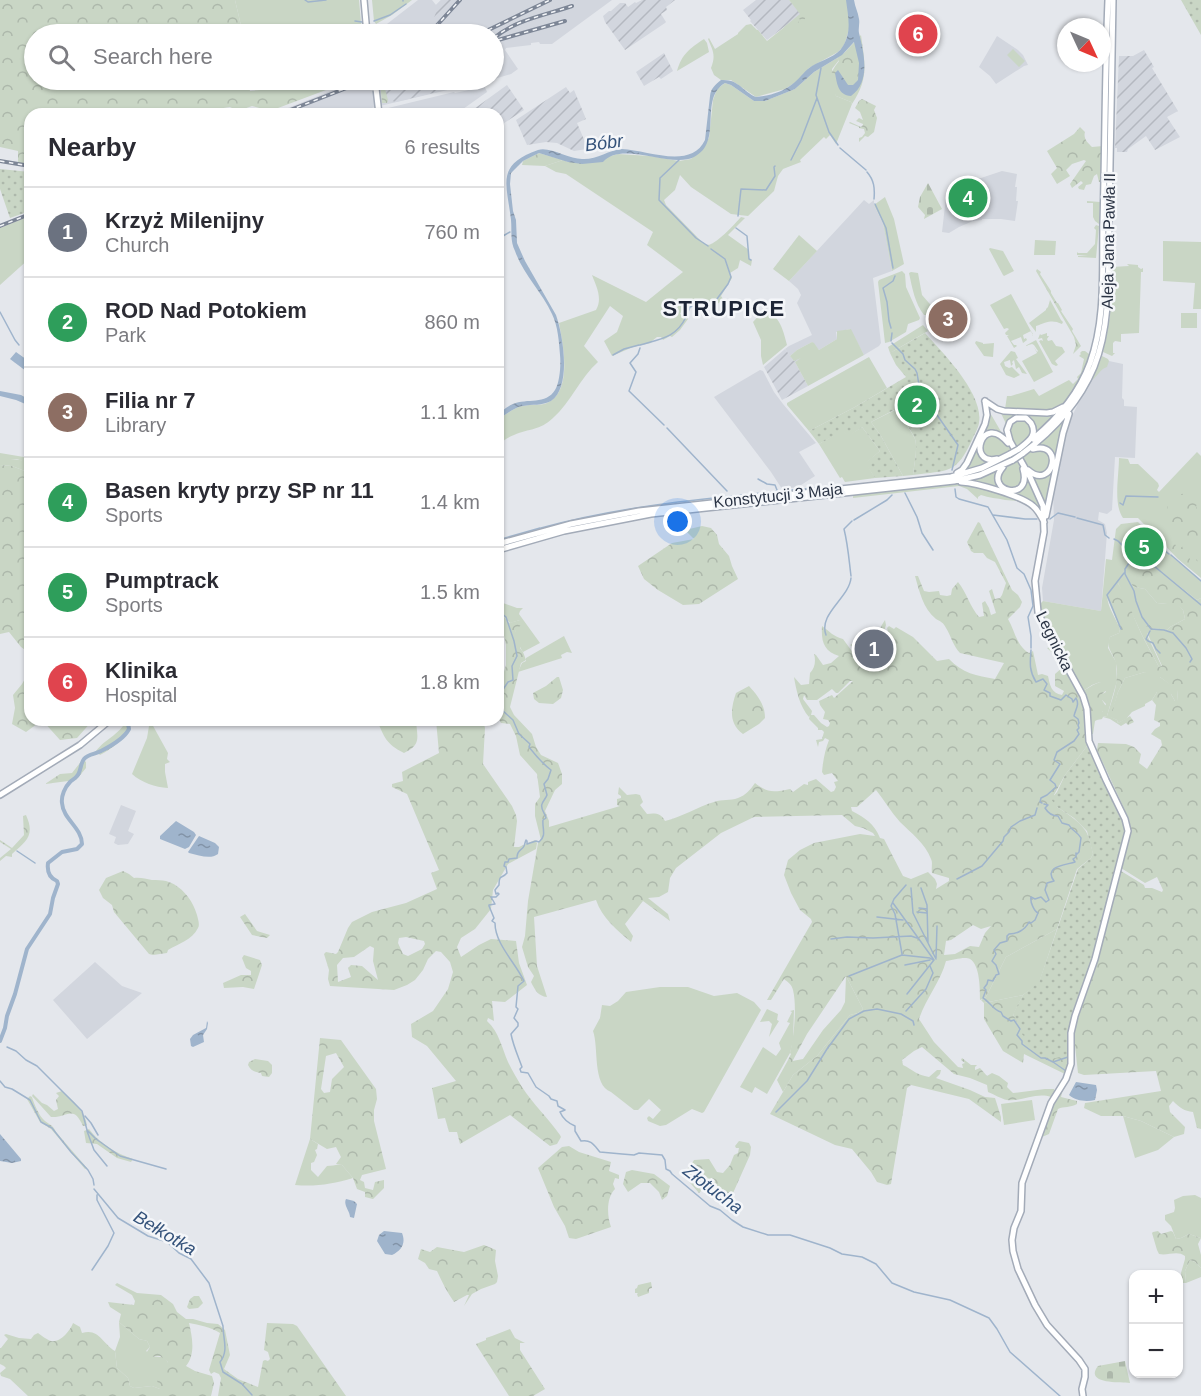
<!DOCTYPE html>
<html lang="en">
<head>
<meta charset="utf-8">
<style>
  :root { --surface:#fff; --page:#f2f2f3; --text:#2b2b33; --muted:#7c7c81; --line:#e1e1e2; --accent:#0f766e }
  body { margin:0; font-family:Arial,sans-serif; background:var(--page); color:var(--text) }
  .controls { position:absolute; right:18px; bottom:18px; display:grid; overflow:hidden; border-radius:12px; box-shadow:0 2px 4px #0004 }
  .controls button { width:54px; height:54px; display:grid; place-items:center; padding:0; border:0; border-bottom:2px solid var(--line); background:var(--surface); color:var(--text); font:30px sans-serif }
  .compass { position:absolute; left:1057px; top:18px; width:54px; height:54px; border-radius:50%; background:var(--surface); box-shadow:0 2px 4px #0004; rotate:134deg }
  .you { position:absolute; left:678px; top:522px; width:21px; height:21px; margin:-15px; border:4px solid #fff; border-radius:50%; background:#1a73e8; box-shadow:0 0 0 9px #1a73e833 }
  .badge { display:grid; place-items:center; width:39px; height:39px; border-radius:50%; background:var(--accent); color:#fff; font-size:20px; font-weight:700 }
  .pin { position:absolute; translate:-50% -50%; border:3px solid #fff; box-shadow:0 2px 6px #0006 }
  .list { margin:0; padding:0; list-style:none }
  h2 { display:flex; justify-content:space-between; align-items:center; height:78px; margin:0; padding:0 24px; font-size:26px }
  h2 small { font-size:20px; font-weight:400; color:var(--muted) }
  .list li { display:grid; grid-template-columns:39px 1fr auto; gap:18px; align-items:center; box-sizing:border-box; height:90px; padding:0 24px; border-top:2px solid var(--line) }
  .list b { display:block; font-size:22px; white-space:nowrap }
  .list p { margin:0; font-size:20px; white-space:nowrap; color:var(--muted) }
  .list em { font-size:20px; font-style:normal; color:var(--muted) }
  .icon { flex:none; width:33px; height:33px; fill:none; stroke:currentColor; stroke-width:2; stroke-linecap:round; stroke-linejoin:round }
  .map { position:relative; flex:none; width:1201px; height:1396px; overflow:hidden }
  .search { position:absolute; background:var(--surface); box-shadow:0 2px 4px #0004; left:24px; top:24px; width:480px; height:66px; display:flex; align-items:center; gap:15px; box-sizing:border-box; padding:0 21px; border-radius:33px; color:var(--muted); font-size:22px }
  .panel { position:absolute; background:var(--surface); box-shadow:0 2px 4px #0004; left:24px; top:108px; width:480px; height:618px; border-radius:18px }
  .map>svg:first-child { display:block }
  .built { fill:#d2d6de }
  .industrial { fill:url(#industrial-furrows) }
  .grass { fill:#c9d6c5 }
  .forest { fill:url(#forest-crowns); fill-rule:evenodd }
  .cemetery { fill:url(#cemetery-stones) }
  .garden { fill:url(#garden-dots) }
  .water { fill:url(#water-ripples) }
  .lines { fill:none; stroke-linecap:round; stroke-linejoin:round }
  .stream { stroke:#9fb4cc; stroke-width:1.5 }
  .river { stroke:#9fb4cc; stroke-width:4 }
  .major-casing { stroke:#a3abb8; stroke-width:8 }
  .major { stroke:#fff; stroke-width:5 }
  .rail-casing { stroke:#7d8696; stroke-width:4 }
  .rail { stroke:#f4f6f9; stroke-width:1.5; stroke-dasharray:4.5; stroke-linecap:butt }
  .major-bridge-casing { stroke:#a3abb8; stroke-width:8; stroke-linecap:butt }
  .major-bridge { stroke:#fff; stroke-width:5 }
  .labels { text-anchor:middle; stroke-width:5; stroke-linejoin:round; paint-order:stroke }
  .street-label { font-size:16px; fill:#2b3445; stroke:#f4f6f9 }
  .water-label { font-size:18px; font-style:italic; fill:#34527a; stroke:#f4f6f9 }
  .district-label { font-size:22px; font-weight:bold; letter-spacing:1.5px; fill:#1d2536; stroke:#f4f6f9 }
</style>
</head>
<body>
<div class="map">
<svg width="1201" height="1396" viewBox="0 0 1201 1396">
  <defs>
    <pattern id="industrial-furrows" width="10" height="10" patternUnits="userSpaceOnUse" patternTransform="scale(1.5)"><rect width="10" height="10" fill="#d2d6de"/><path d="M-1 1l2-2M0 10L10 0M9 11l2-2" fill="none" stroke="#b4b8c0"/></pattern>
    <pattern id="forest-crowns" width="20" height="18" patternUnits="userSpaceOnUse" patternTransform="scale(1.5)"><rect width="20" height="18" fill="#c9d6c5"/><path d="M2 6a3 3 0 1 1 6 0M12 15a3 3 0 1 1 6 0" fill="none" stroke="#adb8ab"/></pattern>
    <pattern id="cemetery-stones" width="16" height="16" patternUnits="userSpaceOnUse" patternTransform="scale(1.5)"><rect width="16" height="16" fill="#c9d6c5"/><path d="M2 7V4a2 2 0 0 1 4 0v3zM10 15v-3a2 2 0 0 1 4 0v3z" fill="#adb8ab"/></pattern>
    <pattern id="garden-dots" width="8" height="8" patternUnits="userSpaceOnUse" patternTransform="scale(1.5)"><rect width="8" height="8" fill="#c9d6c5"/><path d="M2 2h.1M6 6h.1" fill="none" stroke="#adb8ab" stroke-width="1.8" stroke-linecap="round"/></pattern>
    <pattern id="water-ripples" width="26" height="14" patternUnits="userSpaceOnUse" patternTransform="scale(1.5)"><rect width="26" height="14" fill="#9fb4cc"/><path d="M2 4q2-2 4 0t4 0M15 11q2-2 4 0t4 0" fill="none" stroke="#8293a7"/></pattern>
  </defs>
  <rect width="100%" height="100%" fill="#e4e7ec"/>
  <path class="built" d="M418,0h14l4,5 5,-5h171l-60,44h-12l-1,-2 -8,1v2l-25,3 -1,2 13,19 -7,5 -17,5v-45h-120z
    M997,36l21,14 5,5 5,10 -4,1 -28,18 -6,-8 -11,-9z
    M358,80h132l-144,34h-73z
    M484,85l3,7 -31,22h-72v-5l70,-17 1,1 14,-3v-2z
    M1002,171l15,3 -2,13h2l-1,14h2l-3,20 -14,-2h-19v1l-9,1 -14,6 -10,6 -7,-1 5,-44 26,3 3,-13h5z
    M864,200l5,4 5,-4v5l9,18 9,48 -19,7 8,65 -2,3 -15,9 -14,-26 -14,3 1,7 -18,11 -7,-8 -15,8 -7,6 -5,-7 4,-3 23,-11 -15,-32 4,-8 -3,-6 -9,-8z
    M1102,358l7,3 14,3 -1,34 2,2v6l13,1 -2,51 -20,-1 -3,53 -5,4 -8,-2 -1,8 7,4 2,9 -6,78 -58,-10 -1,-13 12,-68 -1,-27 14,-62 3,-11 8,-16 12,-22z
    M760,370l3,1 11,21 9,12 33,39 -17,9 16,24 -17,11 -16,2 -11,-17 -57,-75z
    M121,805l15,6 -8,20 6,3 -6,10 -10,1 -4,-2 2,-6 -7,-3z
    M95,962l27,24 20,7 -55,46 -34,-39z"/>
  <path class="industrial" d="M441,0h21l-15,15 -2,-1 -16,20h-1l10,-27 -2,-2z
    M642,0h33l-9,7 1,3 -6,4 5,8 -1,1 -40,27 -20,-28 -2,-6 6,-5h2l9,-8h5l3,4 7,-5 1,1z
    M756,0h33l12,14 -34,26 -17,-19 1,-1 -8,-10z
    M1144,50l10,17 -2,1 26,43 -11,6 13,20 -25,13 -9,-14 -18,13 -1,3h-10v-4h-2l4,-92h14z
    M664,53l9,18 -12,8 -2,-2 -15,9 -8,-14z
    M397,80h70v3l-17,4 -1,-2 -6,1v2l-2,3 -45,11 -8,-2 -5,-15z
    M507,85l17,25 -26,17v-13h-31z
    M566,87l4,6 4,-3 12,29 -9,4 9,21 1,5 -13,2 -17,-8 -11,-1 -19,3 -11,-25z
    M785,349l9,12 7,-4 1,1 -7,4 13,24 -26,14 -18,-33z"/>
  <path class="grass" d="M235,0h124l3,34h-119z
    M372,0h40l-20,15 -16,9 -2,-3z
    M799,0h48l3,20 -1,9 -4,14 -3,5 -4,4 -29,16 -13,14 -11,7 -29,8 -25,-17h-10l-7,-5 -3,-7c5,-13 2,-17 -3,-29l1,-1 6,11 23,-15v-1l8,-8 5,-1 6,6h1l9,11 35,-28 -3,-6z
    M704,39l3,4 2,9 -32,19c5,-17 12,-22 27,-32z
    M1013,49l12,12 -6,6 -12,-12z
    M837,58l2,2 -7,9 4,27 15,6 1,2 -16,40 -6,-9 -4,4 -2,-2 -24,23 1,2 -18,7 -5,7 -4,15 -26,25 -17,-2 -40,-27 -11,-12 -5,15 -11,10 2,5 36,37c4,2 5,4 9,2 9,-4 23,-19 30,-27l4,1 -17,17 21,15v9l3,1 -1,6 -11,-6 -2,8 -8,5 2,5 -11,18 2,3 -11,10 -24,-10 -8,15 8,3v2l-8,11 -8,7 -2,-1 -7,4 -2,-3h-4l-5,4 -1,2 -18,4 -21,9 -8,-15 13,-9 6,-16 -13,-10 -26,40 14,16c-18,16 -27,40 -45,56 -14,13 -23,10 -39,17 -6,2 -11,6 -16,10v-26c8,-4 16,-12 25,-13 8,-2 16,0 24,-3 26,-12 16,-58 12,-80l37,-13c7,-12 0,-24 -4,-35l54,27 37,-30 -36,-27 6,-13 -87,-58 -10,-2 -11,-6 18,-6 5,2 39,-5 11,-3 32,2 29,5 12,-2 18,-21 4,-38 4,-11 8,-6 6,2 23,16h11l30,-12 19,-17z
    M885,197l9,22 10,45 -12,7 -9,-48 -9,-18z
    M1087,201l13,1 -1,22 -4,-3 -2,-4v-14h-6z
    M30,216v42l-30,27v-57z
    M1096,225l3,1 -3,32 -18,-1v-1h10l-11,-1v-3l1,1h9l8,-9 1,-14 -2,-2z
    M799,235l18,16 -28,30 -16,-12z
    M1035,240l21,1 -1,14h-21z
    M1163,241l38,1v67h-8l2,-26 -32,-2z
    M990,248l13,3 11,20 -10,5 -1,-1 -14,-26z
    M1127,264l11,1v2l3,2 2,-1v4h-2l-2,61 -18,1v8l-6,-1 -2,2v10h2l-3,3 -9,-4 7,-36 2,-49 17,-1z
    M902,271l3,3 1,13 14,31 -1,2 -11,4 -2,8 -17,10 -4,1 -7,-61 1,-2z
    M911,272l7,1 4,22 14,16 -8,4h-4c-9,-11 -12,-28 -15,-42z
    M1011,294l22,41 -1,1 1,-2 -2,-3 -8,4 1,4 2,-1 1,2 -4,3 -2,-6 -10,4 3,4h2l1,1 -3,2 -7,-12 2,-1h-3l-1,-2 4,-4 -2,-1 -3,1 -14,-24z
    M1049,298l12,22 2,2 -1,2c-10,-5 -15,-2 -26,2v6l-7,-9 17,-13v-1l2,-2 2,-7z
    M765,309c15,8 18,20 22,36l-24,20 -2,-9v-16l-8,-18z
    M1181,313h16v15h-16z
    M923,325l5,6 -38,22 -2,-6z
    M851,329l13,26 -56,31 -13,-24 6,-4 -7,3 -4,-5 7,-6 15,-8 2,1 5,7 18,-11v-8z
    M1047,333v3h2l-2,3 1,2 4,-1 4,6 6,1 3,5 -10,9 3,4 -2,1 -4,-2 -13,-23 2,-1 2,1 -1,-3 -4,1 2,-5 1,1z
    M1036,340l17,32 -19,10 -12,-21 15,-8 -3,-6 3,5 1,-1 -4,-6 -2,-1 -7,2z
    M976,341l7,2v1l11,-1 -1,14 -9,-1 -9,-13z
    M1011,351l4,1 3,6 -2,1 11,15 -5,-1 -3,-6 -3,2 -2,-9 -2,2 1,2 -2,2 -1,-6 -6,2 1,4 4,2 3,-1 8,8 -6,3 -8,-3 -6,-11z
    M1082,351h3l4,3 -1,6 -6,18 -19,27 -10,6 -53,-2 3,-2v1l2,1 2,-13h4l23,-7 5,7 30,-16 4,4 5,-5 -1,-2 4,-4 3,-14 -5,-3 2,-2 -1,-1z
    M1102,356l6,3 1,2 -2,6c-7,2 -9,9 -15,13l8,-22 -1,5z
    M869,357l18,31 -32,19 -46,24 -22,-26v-2l7,-4z
    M895,410c6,7 16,20 20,29 3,11 -1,25 -2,36l-10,1 -22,-40 -10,-14z
    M989,411l14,24 -5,-2 -5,-7 4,6 -12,2 -6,17 14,10 -33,12z
    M1000,411l58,1 -24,24 1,-6 -12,-14 -16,10z
    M1066,416l-19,81 -1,11 -5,-14 -10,-20 17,-1 5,-18 -18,-8z
    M1019,418l10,3 3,14 -13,12 -4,1 -7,-19 2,-5z
    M862,427l18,24 -14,12 9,15 -30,4 -3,-5 -2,1 -21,-34 24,-14 5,6z
    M988,435l15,3 8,12 -14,9 -13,-3 -3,-10z
    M1037,448l13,5 1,13 -9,8 -11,-2 -10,-14 11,-8z
    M1197,452l4,4v122l-23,-19 -40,-41h-15c-10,-14 -4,-43 -4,-60l9,1 2,5h8l20,19 1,3 -2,4 2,2z
    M0,459c10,0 21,-1 30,5v9l-18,-7 -12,-1z
    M1017,460l6,14v8l-8,8 -10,-2 -6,-7 3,-13z
    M999,468v17l19,5 8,-13 13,25 2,8 -6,-4 -71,-25z
    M959,483l19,2 50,19 9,7c-4,-3 -8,-6 -13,-8 -6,-3 -13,-2 -19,-3 -8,-2 -16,-2 -24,-5l-3,2v2l-11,-10 -8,-3 -106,12v-4z
    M1138,522l38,38 25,20v18l-4,2 -42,-33 -11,-13 -12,3 -12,22 9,3 5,5 11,2 12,14 10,1 10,-1 6,7 2,9 -15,8 -3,3 -15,-2 -3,-3 -2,10 15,32h-3l-17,-32 -24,-52c-22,10 -4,30 2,46l-1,4 -9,4 -2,11 8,14 1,19 -10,35 -5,1 1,-5 -1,-1 4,-7 -4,-4v-6l4,-2 -6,-10 -8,3 -9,6 -41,-73 -2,-14 3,-3 58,10 5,-52 6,1 4,-31 5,-5z
    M503,603l14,5h6l-3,3 -1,3 21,29 -17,9c-5,-6 -5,-15 -8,-21l5,-11 -10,3 -8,-9z
    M564,636l8,17 -5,-1 -6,3 1,3 -44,14 4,-9 4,-2v-3z
    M1145,672l15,5 17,12 1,12h-3l-4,-7 -14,-2 -5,8 -7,4v2l-13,6 -6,7 -8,4 -1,-3 -7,-3 8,-25 7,-14z
    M152,724l16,29 -1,6 3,3 -5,2v8l3,16c-13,-1 -26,-5 -36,-14l15,-36 2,-12z
    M1057,929l-18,54 -16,12 -39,8 -3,-3 5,-3 20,-40z
    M846,976l17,33 -5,4 -8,2 -33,41 -24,19 -10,17 -6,-12 10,-18 16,-3 20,-29 18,-20 4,-8z
    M660,987h28l26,9 23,-3 17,9 7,8 -57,102 -2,1 -10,-4 -26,16 -6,1 -12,-5 -1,-3 2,-2 4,3 8,-9 -12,-11 -11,11h-4l-23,-18c-19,-7 -12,-45 -18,-61l7,-13 2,-13 8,1 8,-5 8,-9z
    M767,1009l11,5 -1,6 2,1 -10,16 3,-13 -3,-3 -9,1z
    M794,1010l-1,31 -3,12 -23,41 -12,-7 -3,6 -12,-6 23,-40 13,9 5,-7 -2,-6 11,-20 -3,-1 5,-10 -2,-1z
    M1032,1100l3,20 -31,5 -3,-21z
    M1123,1116l18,5 33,16 -16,13 -23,8z
    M310,1139l8,5 -1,5 -2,1 2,5 -3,7 -3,1v7l7,7 9,-11c6,0 9,-2 15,-1l11,13c-20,6 -38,9 -58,7z
    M1195,1195l6,3v40l-12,-4 -8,4 -5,1 -5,-13 -6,-6v-5l9,-3 1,-4 -1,-8 9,-4z
    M1190,1260l5,2 6,6v9l-15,6 -1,-12z
    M119,1322l20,17 8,2 3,6 -4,4 9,6h8l5,5 -8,27 -8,-3 -18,2 -4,-2 -2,-8 -11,-10 -2,-17 5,-14z"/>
  <path class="forest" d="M0,0h235l8,34h-209v46h214l2,11 10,-1 -1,-10h29l2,5 14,-5h15l3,5 10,-3 2,5 -64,24 -18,-5 -14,5 -8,-4 -13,2 -4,5h-183v51l-12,-2v-12l-18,-4z
    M789,0h13l2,2 -1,1 -2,-1 -1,6 2,3 3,-1 3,4 -4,6 -1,5 -5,3 -2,-3 4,-5 -1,-2 -8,7 1,2 -7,1 -1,-1 16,-13z
    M861,35c4,29 8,43 -9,69l-1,-2 -15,-6c-7,-16 -8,-21 3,-35l-2,-3 8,-6z
    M383,80h14l-13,5 4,15 -1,3h-5l-2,-22z
    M862,99l14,7 -2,4 3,8 -3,14 -6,5 -3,-1 -6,6v-4l3,-1 3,-4 -1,-4 -5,-1v-1l-10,-4 1,-1 11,5 2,-2v-1l-7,-3 3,-3 4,2 -3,-8 -5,-4 4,-7z
    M1080,127l5,5c-2,7 3,11 7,15l11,-1 -1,36h-3l-2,-8 -3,2 -3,8 -5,1 -2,5 -5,-1 -1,-2 5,-4 -2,-2 -9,7 -2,-4 16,-23 -2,-1 -12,4 -6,6 4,6 -13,8 -6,-10 6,-6 -10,-17 27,-17z
    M539,153l24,7 -18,6 -23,-1 1,-4z
    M1037,269l4,3 -1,2 11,17v2l6,10h1l4,7 -1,1 12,18 -1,2 9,15 -8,8 3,-9 -2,-8 -38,-66z
    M0,453l24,4 6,3v4l-13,-5h-17z
    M0,465l12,1 18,7v33l-4,5 -1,6 5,4v130l-2,1 -7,-5 -12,-15 -9,2z
    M1187,492h2c4,7 12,10 12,18l-4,-5 -1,1 4,12 -2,-3 -2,2 5,4v43l-5,-4 3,-3h-9c-1,4 2,7 3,10h-2l-4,-2v-2l-7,-5 -2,-5 -2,-1 1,-2 5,-3v-4l-2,-1 -5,2 2,4 -4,2 -2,-1v-6l2,-4 -3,1 -2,-2 2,-6 -5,-9 1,-2 -1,-4 7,1v-2l-4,-2 -1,-9 2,-1 2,2 2,-5 5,1 -4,-5z
    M978,522l2,1 32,67 6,5 4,7 -2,5 -12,12c7,12 8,26 21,34l4,-2 5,24 4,-1 6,2c2,9 3,17 14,19l2,-4 -9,-5v-12l8,-7 -4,-3 -4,-7 5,5 -2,-4 -11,-10 4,-1 -3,-9 1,-1 31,58 5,14 2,37 -22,29 -11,20 3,12c9,6 21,13 28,23 3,3 7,18 8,24l-2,4 -14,11 -20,60 -51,28 -20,40 -6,3c0,-11 0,-35 -10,-41 -5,-3 -17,1 -24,2 -5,20 -20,37 -27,58l15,23 24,25 5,1 -1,-4 3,-1 -4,-3 1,-2 9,7h6l-2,2v3l5,-2 7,8 5,-3 7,3 9,7 -1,4 6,6 32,-4h9l1,3 -4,5c-15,-5 -30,5 -44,3 -6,-1 -13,-6 -19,-8l-1,-7 -17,-7 -16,-4 -32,-27 -8,4 -12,9 1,5c10,5 14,10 26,12l8,-7h4l-1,4 -4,4 34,12 15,7 10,1 6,19v5l-32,-23 -58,-14 -4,3 -16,96 -4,1 -10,-3 -6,-10 -19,-23 -17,-4 -65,-31 23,-39 24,-19 33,-41 8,-2 5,-4 -17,-33 -39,58 -15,28h-5l4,-8 -1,-1c4,-16 7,-47 3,-63 -1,-5 -5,-8 -9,-11l-13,21h-4l45,-78 -1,-3 -11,-9 -9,-17 -7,-18 4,-15 12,-10 14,-7 46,-9 15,2 -2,-3 -10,-5 -8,-2 -13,-11 -88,2 -33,16 -45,35 -6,10 -2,14 -9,5 -11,1 20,16 2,7 -27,-20 -18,23 8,12 -2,6c-14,-12 -29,-24 -35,-42l-62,17 3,49 10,31c-9,-1 -12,-7 -16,-15l3,-6 -6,-9 -6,-20 3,-11 3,-35 10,-58 3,-3 -6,-24v-12l5,-7 -3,-23 -17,-19 -4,-19 -6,-12 -9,-1 -3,-6v-30l3,-5 5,-17v-20l-3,-14 -5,-7v-22l5,1 -1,11 7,9 11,-3 1,5 -6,6 6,8 -1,9 3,4 3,8 -5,3 -11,44 4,8 18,19 4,13 5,8 17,8 4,11v10l-7,6 -10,21 4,10v6l71,-21 -3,-1v-6l4,-1v-2l-3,-2 1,-7 8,8 9,-1 4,1 3,7 -3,3 7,9c8,-1 14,-1 18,7 17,-4 32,-14 49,-19 8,-3 16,-1 24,-4 8,-3 12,-8 17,-15 14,11 19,9 35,6l3,3 11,-8 4,1v-3l8,-3 15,13 3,-1 2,-4 -2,-5 4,-1 -6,-8 -8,2 -2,-3c1,-11 3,-22 7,-32l-4,-2 -2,3 -4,1 -1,5 -2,-7 6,-1 2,-7 -2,-2h-4v-2l-9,-9 1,-4 -1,2c-9,-10 -13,-27 -15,-40l7,8 8,-1 1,-11c5,-5 6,-12 4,-19l2,1 7,10 8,-2 8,-7c-15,-5 -18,-14 -17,-30 7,5 12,11 21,13l11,15h4l4,-5 -1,-4 -7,3 -4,-3 20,-11 2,1c9,-5 8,-8 13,-15l1,5 -3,9 -13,8v8l2,4h3l11,-14 -3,-2 6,-4 -2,-6 2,-2 5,3 2,-2 17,10 24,24 12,-2c13,14 28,17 46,20l9,-16 -44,-10c-7,-7 -9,-17 -14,-25 -3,-6 -5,-6 -10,-9 -13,-10 -17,-29 -21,-43h3l6,15 5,1 10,-1 1,4 7,1 4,-1 1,-6 6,-7c9,11 12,25 21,35l5,-1 -2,-13 3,-2 4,7 2,7 5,-2 -7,-22 3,-2 3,10 5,-1 2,-3 4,-12 -11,-21 -8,-4 -4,-5h-9l-3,-2 -4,-9zM850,681h3l-19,17 -2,-3 -13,6 1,4 5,7 -2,7 5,1 2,3 -1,3 -2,1 -6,-4 -7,-8h-3l1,-4 -9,-12 1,-4 3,5h10l15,-11 4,4h2zM876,790c8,10 15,22 24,32 11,11 25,21 31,37 2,4 0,9 1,14l17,5v3l-13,8 1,-5 -2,-5 -7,-7 -17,7 -8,-3 -19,-37 -4,-1c-6,-15 -15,-20 -28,-27l-1,-4h6zM973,925l8,4 10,-3 -6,7 -6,14 -9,-1 -15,8 -11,1 2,-14 5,-1z
    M702,526l9,2 6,7 2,9 10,12 3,10 6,13 -39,25 -16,1 -25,-15 -14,-11 -6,-13 34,-23 22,-4 -9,-9z
    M1144,554l11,13 42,33 4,-2v531l-4,-1 -4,-16c-9,-1 -13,-4 -20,-11l-4,5 1,6 15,15 -1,7 -10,3 -33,-16 -18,-5h-22l-17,-8 1,-5 76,-12 -5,-20 -72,4 -6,-2 -4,-36 2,-13 22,-64 23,-89 23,14 1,3h7l10,4 1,-2 -6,-13 -12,6 -24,-15 10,-39 -2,-10 -32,-69 1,-7 28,1 8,3 7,7 -2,9 8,6 15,-24 -1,-5 -10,-6 4,-5 5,-3v-3l-6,-3 2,-15 -4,-5 5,-8 11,-3 7,12h3l-1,-11 -17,-13 -7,2 -8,-7 -20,6 -7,14 -7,25 6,3 1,3 12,-7 4,6 -6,3 -2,-2 -5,3 -11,-7 -7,-2 -1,2 -5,1 -2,1 -2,13h-3l-7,-43 10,-6 7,-3 7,4 1,3 -6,5v6l5,8 -2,3h-3l3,2 -2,4 4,-1c5,-17 13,-35 9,-52 -2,-11 -11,-15 -6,-27l9,-4 1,-4 -14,-34 4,-8 -3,-4 1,-3 5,-4c13,17 19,38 28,57 5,11 12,22 18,34l3,-1 -17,-38 4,-4 3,4 15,2 3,-3 15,-8 -2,-9 -6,-6h-10l-10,-1 -12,-14 -11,-2 -5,-5 -7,2 -2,-5 12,-22z
    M30,670v50h10l-3,4 -11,8 -14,-8 3,-16 -2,-13 9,-11z
    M557,677h2l4,13 -2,8 -8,6 -14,-1 -5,-4 -1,-6 13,-7z
    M749,686c8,9 16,18 16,32l-6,6 -16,10c-15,-11 -12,-26 -7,-41z
    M42,720h51l-16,18 -17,2z
    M127,720h6c-6,17 -18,27 -33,35l-4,-4c10,-13 21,-14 31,-31z
    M377,720h39c1,17 6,25 -12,33 -18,-9 -20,-16 -27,-33z
    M436,720h47l2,8 -2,36 29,42 4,9 1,6 -3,26h5l16,-7 2,3 -1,6 -28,15 -15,26 -2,19 -16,20 -14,9 -4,9 4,10 18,-12 12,-6 25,2 3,22 8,22 -22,17 -13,-1 2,20 -6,-3 -1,3c12,11 15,27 21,41 4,8 9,17 14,25 11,17 26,31 38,48l1,2 -4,7 -7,2 -40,-31 -50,29 -3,-12h-8l-4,-14 -7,1 -6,-31 24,-7 -29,-35 -15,-9 -1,-13 22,-13 15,-22 5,-17 -3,-10 -9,-10 -5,-1 -8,8 -5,11 -8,10 -8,5 -13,5 -64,-4 -2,-7 1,-9 -5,-16 2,-2 10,2 2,-2 10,-24 4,-6 20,-10 34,-9 31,-14 -6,-16 8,-3 -32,-76 -15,-7v-3l11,-3 -1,-9 37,-19zM406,937l18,4 1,3 -3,5 -14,7 -5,-2 -5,-11 1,-5zM370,946l4,2 -1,13 5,19 -16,-14 -11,-1 -3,3 3,9 -13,5 -1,-17 6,-7 11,-1z
    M83,759l3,3v6l-10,12 -31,4 15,-10 12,-1z
    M26,815c9,20 1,26 -14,39v3l-6,-1 -6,5v-3l11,-9 -11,-7v-2l12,8 12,-13 -1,-19z
    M123,871l6,3 5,4c6,-1 12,1 18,2 5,0 10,0 14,1 15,4 27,19 31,34 1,4 3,10 1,13 -6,12 -20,16 -30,22l-1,3 -14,2 -4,-1 -35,-42 -2,-7 -9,-7 -4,-8 7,-12z
    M245,914l12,17 13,4 -3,3 -15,-3 -12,-18z
    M244,955l16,5 2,5 -8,24 -11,-2 -19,1 -1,-5 18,-8h10v-4l-5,-3 -4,-10z
    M1023,995l-10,20 57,40 -3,20 -43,-21 -1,9 -20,-12 -19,-32v-16z
    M320,1038l21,2 35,49 1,10 -3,11v11l12,48 -24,6 -2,5 4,2 1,6 8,2 2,-8 9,-2v8l-11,11 -8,-2v-5l-8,-3 -4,-11 -11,-13 -6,-1 5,-7 -5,-10 -9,2 -17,-10zM336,1053l8,14 -12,12 -2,13 -6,1 -3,-4 5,-33z
    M255,1059l13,2 4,4v8l-3,4 -7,-1 -1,-3c-6,-1 -10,-2 -13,-8l1,-3z
    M1063,1089l-2,8 16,4v3c-7,4 -13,2 -19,5l-9,25 -7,3v-3l9,-26z
    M62,1091c11,9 23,20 25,34l-4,1c-10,-22 -15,-8 -32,-9l-19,-21 1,-2 9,9 5,2 7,6 4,-2 -2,-9 3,-4 -3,-3z
    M30,1096l2,1c2,7 7,19 13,24 6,5 8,4 11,11l31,36 -2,1 -34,-40 -11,-7 -13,-23z
    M89,1129c10,14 28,25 44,30l-2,3 -14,-4 -20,-14 -11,-1 -2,-12z
    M739,1141l10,2 2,4 -1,8 -21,47 -6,-3 -17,-13 -7,7 -15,-17c1,-6 7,-11 10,-16l15,-1 8,13 6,1 7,-8 4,-10 4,-2 1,-5h-3l-1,-2z
    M569,1146l10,6 32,10 -2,9 10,4v4l-4,-1 -2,6 2,5c-9,9 -8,27 -4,38l-35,12 -7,-1 -4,-12 -11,-19 -16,-39 24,-21z
    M632,1170l22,4 16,12 -3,10 -5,4 -3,-8 -9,-9h-9l-13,9 -5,-8 3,-12z
    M1158,1231l3,3 10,-3 2,1 3,7 5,-1 8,-4 12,4 -3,6 3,11v13l-6,-6 -5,-2 -5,11 1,12h-4l-1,-10 4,-14v-3c-8,-6 -17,0 -26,-2l-2,-4 -5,-17 1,-1z
    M484,1245l12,5 -1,11 3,15 -1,6 -2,2 -14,5 -9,5 -8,12 5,-11h-2l-13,7c-7,-10 -12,-20 -17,-31l-8,-2 -4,-6 -7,-4 3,-10 9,3 7,-5 27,5z
    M651,1282l1,6 -3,1v4l-11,4 -1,-3 1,-1h-3v-4l2,-1 1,-3z
    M117,1283l20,10 24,2 12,9 4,8 9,7h7l14,4 11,1 7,6 5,25 -6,14 14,10 20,8 5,-26 2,-1 3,1 2,-2 -2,-7 -4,-2 3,-27 26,1 4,2 49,70h-128l3,-18 -2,-4 -5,-2 -3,2 -2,-4 11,-37c-9,-6 -21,-8 -31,-10 3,13 7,31 -3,43l9,5 17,5 2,7 -3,13h-183l-18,-17 -9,-3 -1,-3 6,-5 -2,-2 -4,-2v-16h1l7,-9 -4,-4 2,-1 13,4 12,1 3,-4 4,-2c3,2 9,7 13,8 9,2 19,-10 22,-18l7,4 2,6c17,-5 20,10 33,18l2,17 11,10 2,8 4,2 18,-2 8,3 -5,-14 13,-13 -8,-6 -10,1 -5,-2 5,-8 -3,-6 -8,-2 -20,-17 2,-8 -11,-7 -2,-5 26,3 1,-4 -3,-6 -17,-10z
    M194,1296h5l4,7 -5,5 -9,1 -2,-2 3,-8z
    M510,1329l5,9 10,5h-5v7l25,39 -12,7h-24l-32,-50 -1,-2 10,-4v-2l6,-2z"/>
  <path class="cemetery" d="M928,183l14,26 -18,10 1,-4 -7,-8 2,-10z
    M1125,1361l5,22c-11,-1 -46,1 -32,-17z"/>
  <path class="garden" d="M1181,0h20v35z
    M0,169l30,3v39l-20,7 -10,-29z
    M925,333c18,20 59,61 54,90 -1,6 -5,12 -7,17 -16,35 -24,30 -59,35 1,-11 5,-25 2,-36 -4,-10 -13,-21 -21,-29l-23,12 10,14 22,40 -28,2 -10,-15 15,-12 -18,-24 -14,10 -5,-6 -24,13 -10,-13 46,-24 51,-30 -10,-12 -6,-12z
    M1087,746l36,74 3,11 -33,127 -18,47 -5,18 -1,10 1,22 -24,5 -17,-13 -16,-33 10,-19 16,-13 39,-113 13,-11 2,-4 -6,-23 -13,-13 -17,-11 -6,-8 6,-7 8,-17z"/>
  <path class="water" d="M846,0h8c1,7 4,12 5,19 1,5 -1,9 0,14 5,20 12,49 -8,63 -13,-1 -14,-12 -16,-23l3,-3 10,15h5l5,-5 1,-17 -5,-21 -12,13 -28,17 -19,17 -30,12h-11l-23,-16 -6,-2c-27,16 -1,59 -31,74 -23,12 -72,-17 -91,5l-21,2 -14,-2 -29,-9 -16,8 -12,12 -1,11 3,27 3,9 1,23 8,18 31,54c7,20 16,72 -5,86 -9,5 -19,3 -28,5 -9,1 -17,9 -25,13v-5c5,-4 10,-8 15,-10 14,-6 33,1 42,-14 5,-8 6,-26 5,-35 -1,-13 -2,-29 -8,-41 -10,-22 -29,-40 -37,-63 -5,-10 -3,-20 -4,-31 -4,-36 -16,-55 27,-70 11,-4 31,9 44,9 14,1 27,-9 40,-10 25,1 69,21 83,-9l5,-44c1,-8 5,-11 11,-16 18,-1 21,11 35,17 14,-1 29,-6 39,-15 6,-5 10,-12 17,-16 10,-6 26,-10 31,-20 9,-15 5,-30 3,-46z
    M16,352l14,10v12l-20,-15z
    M0,391l21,4 9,5v6l-14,-6 -16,-4z
    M176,821l18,11 2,3 -7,12 -4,2 -25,-10v-3z
    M199,836l16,7 4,4 -1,7c-8,6 -19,1 -29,-1l-1,-1z
    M207,1021l1,2 -1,6 -4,6 1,7 -11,5 -2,-1 -1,-7 3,-4 13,-7z
    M1076,1082l20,3 1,5 -2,10c-9,2 -19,1 -26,-5z
    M0,1134l21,25v2l-9,2 -12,-2z
    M346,1199l8,2 3,3 -3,14 -4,-1c0,-6 -7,-12 -4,-18z
    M384,1231l18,2c4,10 0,17 -10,22l-7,-1 -8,-13 2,-6z"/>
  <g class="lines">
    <path class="stream" d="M305,0l3,2 18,-2
      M403,0v1
      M355,21l7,1
      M374,21l16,-6 16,-11
      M821,68l-5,27 13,37 9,13
      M840,148l26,22
      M679,160l-19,18 -1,22 37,38 12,8
      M791,160l10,-20 16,-42
      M867,172c7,8 8,16 7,27
      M875,204l11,24 7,40
      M738,216l3,-27 25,1 9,-14 -1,-9 1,-1
      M736,228l11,8 2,23 2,1
      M503,236l7,-4
      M498,238l3,-1
      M498,266v6
      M0,312l15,28 4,5
      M687,315l3,-8 3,-1 18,1 17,-23 3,-7 -6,-18 -14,-10
      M891,328l-2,-7 -2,-19 -4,-14 10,-7 2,-5
      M891,341l1,-8
      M892,343l11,11 2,6 10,9 2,4 3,18 7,5 10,19 21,30 -6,25
      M640,345c20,-6 36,-7 46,-28
      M640,348l-2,6 -8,9 6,9 -7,19 35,34
      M613,355l11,-6 15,-4
      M667,428l60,63
      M758,479l9,5 8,1 2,5
      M955,489l1,8 3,2 29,8 19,33 10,28 7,6 7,16 2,16 -5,11 3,19v12
      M905,493l12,24 5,16 11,17
      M1120,503l3,2 3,-9 32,1
      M993,515l32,4h12
      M1077,518l26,7 2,10 4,3
      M1050,519l8,-6 17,4
      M854,520l33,-20 5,-5
      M541,528c98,-27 200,-32 300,-43
      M1114,539l4,2 15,15 11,-2 10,12 47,39
      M498,540l42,-12
      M1145,554l17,-5 7,5
      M1171,555l30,26
      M1133,557l-8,12v5l9,17 2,10 6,16 9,12 13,1 9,3 13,15 6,11 -2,3
      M851,576c-2,-16 -3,-31 -7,-47l8,-8
      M498,611l8,6 8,24 3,15 -5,10 1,14 -5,2 -10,15
      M1121,629l-14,-34 17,-22
      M1150,631l-4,8 2,2 5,2 3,6 4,4
      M826,635c-8,-21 23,-37 25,-57
      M1031,650c-1,13 -2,21 5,32l7,-3 4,5 -3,6 6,3v3l11,4 5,-5 6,4 1,3 3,-4c4,7 -1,12 -2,18l4,3 1,4 -1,2 1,3 -2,2 2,4 -5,7 -17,11 -3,8 6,4 -10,16 5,4 1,3 -9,8 -6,3 -1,4 2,1
      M498,700l5,11 10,9 6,14 11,10 -1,3c7,9 14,17 22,23l-3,9 -4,5 3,11c-1,3 -4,6 -5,9 -2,5 3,9 4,14l-3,2c-1,8 4,16 -4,22l-3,-1 -9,3v-3l-1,-1c-1,2 -1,4 -2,6 -2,5 -7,3 -7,12l-8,1 -1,3h-3l-1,4 2,1 1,6c-5,6 -8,1 -8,12l-4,5 1,4 2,-1 1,1 -3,3h-5l4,7 -6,1v1l5,12 -2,3 3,2c0,21 20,39 29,58l-6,5 -2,21 2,2 -4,9 4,5v3l-7,8c2,11 7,22 11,33l-2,2 1,3 7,1 8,14 13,9 2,3 6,2 1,5 7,4 -5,2c3,7 8,11 15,14v5l6,10c10,-2 13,4 19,11l22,2 12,1 5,-2 23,2 3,5 1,9 4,2 2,3 38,32 10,4 12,10 11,7 25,8h22l40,13 12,6 20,3 14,7 16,19 22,9 36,8 39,18 8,11 13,23 50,44
      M1044,804l4,1 -3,3c3,5 7,8 13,8l4,7 7,2c3,6 9,7 12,13l-2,14 -2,2 -1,-1v4l-3,2 2,3c-9,3 -32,4 -21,19l-7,2 -2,7 4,10 -3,2 -5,-5 -6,2 -4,-2c-1,5 3,14 7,16l-3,7 -4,3 -2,-1c-4,8 -12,12 -20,12l-2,2v5l-7,2 -6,7 2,4 -4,7 4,4 3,9 -3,1 -3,6 -5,-1 -1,4 -3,4 2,2 -3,8c6,3 11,13 18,14l2,4 8,5 3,-1 6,9 -3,6 5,6v3l19,14h4l8,4 13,9
      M17,851l18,12
      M957,879l25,-13 21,-25 1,-4 5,-5 2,-5 9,-6 15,-6 2,-7
      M911,888l2,25 23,46
      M921,888l6,17 1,38
      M893,903l41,57 -27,34
      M919,908l8,1
      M917,912l10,1
      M877,917l26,3
      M831,939l16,-2 26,1 38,-2 6,2
      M902,954l-7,-40 -4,-8 3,-7 12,-14
      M936,958l1,-32
      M905,965l25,-5
      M849,976l53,-21 28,3 3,2
      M906,1011l20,-22 7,-16 -3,-7
      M7,1047l9,4 10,9 11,6 45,45 5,19 9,9 24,17 46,13
      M1053,1062l15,-5
      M0,1081l5,6 7,2 18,11 11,22 11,6 19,24 17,18 5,9 1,6
      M776,1112l31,-31 20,-32 22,-30 15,-8 13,-2 24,5 12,7 1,4
      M85,1116l6,7 7,12
      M87,1131l7,19 13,16
      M94,1189l24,29 30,18 19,6 12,11 12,6 18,24 14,43c0,13 6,25 -3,36l3,10 19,12 10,11
      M92,1270l16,-24 6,-13 -17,-33v-5"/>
    <path class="river" d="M0,1041l5,-13 2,-12 8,-22 12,-45 23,-35 3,-16 5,-14 -1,-3c-8,-3 -10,-10 -9,-18l14,-11 15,-3 5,-5c0,-16 -19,-25 -20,-41 -1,-7 3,-16 8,-21 2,-2 5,-3 7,-6 4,-4 3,-12 7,-17 4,-5 12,-5 17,-8 10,-5 23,-12 28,-22l-1,-5 2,-4"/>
    <g class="major-casing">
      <path id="major" d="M364,0l3,34
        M375,80l4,34
        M985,401l12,8 7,2 43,2 6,-1 10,-5
        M1033,439c24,-20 46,-46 57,-76 16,-44 12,-93 13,-140 2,-74 2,-149 5,-223
        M1019,449c10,-8 19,-14 12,-26l-5,-5h-10l-6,4 -3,8 3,11 20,36 13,29 1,26 -9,49 3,31 7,15 38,69 4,13 2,32 17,39 19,39 3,12 -33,128 -20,57 -4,17v31l-5,15 -15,24 -29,80 -1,28 -7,17 -2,12 1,11 5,18 17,36 12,20 32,35 6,9v8l-3,12 1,7
        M1022,454c31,-23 57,-51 72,-87 18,-45 14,-100 15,-148 1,-73 2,-146 4,-219
        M997,459c-31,7 -15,-48 11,-16
        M1003,467c-21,24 30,37 20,2
        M1028,470c25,22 37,-30 5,-21
        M957,473l5,-3 5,-7 18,-39 2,-9 -2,-14
        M961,482c16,1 61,14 72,24 5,4 8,10 11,16
        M1046,516l17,-83 6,-19
        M498,544l73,-20 68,-13 312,-34 31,-9 28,-14
        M498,550l66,-19 87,-17 303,-33 26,-6 33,-15
        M0,795l80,-50 30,-25"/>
    </g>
    <use href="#major" class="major"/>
    <g class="rail-casing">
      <path id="rail" d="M429,34l31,-34
        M480,34l70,-34
        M494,38c21,-18 52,-23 78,-32
        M498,40l67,-19
        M280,114l87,-34
        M0,161l30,5
        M0,226l30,-12"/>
    </g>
    <use href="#rail" class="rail"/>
    <g class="major-bridge-casing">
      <path id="major-bridge" d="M372,80l1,8
        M1010,454l9,-5
        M1013,460l9,-6"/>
    </g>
    <use href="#major-bridge" class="major-bridge"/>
  </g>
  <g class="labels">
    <g class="street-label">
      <text transform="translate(1108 241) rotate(-89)" y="6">Aleja Jana Pawła II</text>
      <text transform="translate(778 495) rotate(-6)" y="6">Konstytucji 3 Maja</text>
      <text transform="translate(1055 641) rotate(64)" y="6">Legnicka</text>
    </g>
    <g class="water-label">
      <text transform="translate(604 143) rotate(-7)" y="6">Bóbr</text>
      <text transform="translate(713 1189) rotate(37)" y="6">Złotucha</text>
      <text transform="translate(165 1233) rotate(31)" y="6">Bełkotka</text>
    </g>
    <g class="district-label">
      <text x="724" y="316">STRUPICE</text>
    </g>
  </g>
</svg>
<div class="controls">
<button>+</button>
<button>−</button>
</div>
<svg class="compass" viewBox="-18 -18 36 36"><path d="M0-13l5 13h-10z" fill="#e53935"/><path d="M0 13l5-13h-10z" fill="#7c7c81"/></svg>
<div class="you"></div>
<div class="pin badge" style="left:874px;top:649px;background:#6b7280">1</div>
<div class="pin badge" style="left:917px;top:405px;background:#2e9e5b">2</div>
<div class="pin badge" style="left:948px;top:319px;background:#8d6e63">3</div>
<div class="pin badge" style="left:968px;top:198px;background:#2e9e5b">4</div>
<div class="pin badge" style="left:1144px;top:547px;background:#2e9e5b">5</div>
<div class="pin badge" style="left:918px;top:34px;background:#e0444e">6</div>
<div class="search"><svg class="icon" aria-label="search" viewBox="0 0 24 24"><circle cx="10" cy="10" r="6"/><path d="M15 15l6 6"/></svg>Search here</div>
<section class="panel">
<h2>Nearby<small>6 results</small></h2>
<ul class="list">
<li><span class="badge" style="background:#6b7280">1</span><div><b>Krzyż Milenijny</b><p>Church</p></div><em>760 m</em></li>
<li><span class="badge" style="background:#2e9e5b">2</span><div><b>ROD Nad Potokiem</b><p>Park</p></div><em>860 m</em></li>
<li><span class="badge" style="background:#8d6e63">3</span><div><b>Filia nr 7</b><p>Library</p></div><em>1.1 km</em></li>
<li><span class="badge" style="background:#2e9e5b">4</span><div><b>Basen kryty przy SP nr 11</b><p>Sports</p></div><em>1.4 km</em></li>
<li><span class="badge" style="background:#2e9e5b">5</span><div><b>Pumptrack</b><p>Sports</p></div><em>1.5 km</em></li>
<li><span class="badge" style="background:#e0444e">6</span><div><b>Klinika</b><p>Hospital</p></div><em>1.8 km</em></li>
</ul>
</section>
</div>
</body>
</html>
